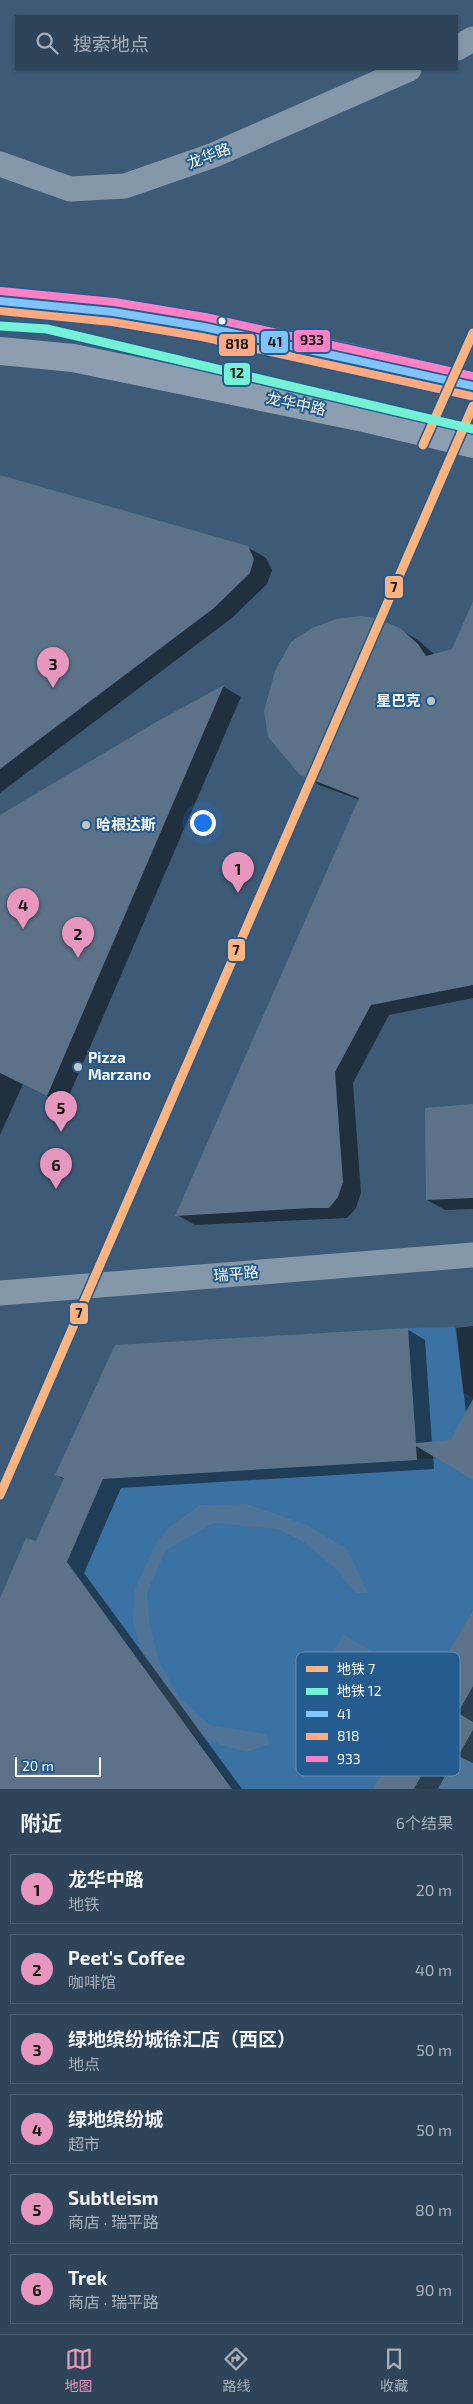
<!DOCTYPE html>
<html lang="zh">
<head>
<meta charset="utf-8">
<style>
  :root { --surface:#2e4459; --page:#364b5f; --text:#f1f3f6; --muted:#a7b0ba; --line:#495c6f; --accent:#e797bd }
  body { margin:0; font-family:"Exo 2","Noto Sans SC",sans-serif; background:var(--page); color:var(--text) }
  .scale { position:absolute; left:15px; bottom:12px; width:86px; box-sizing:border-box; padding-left:5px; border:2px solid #fff; border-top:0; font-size:14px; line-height:18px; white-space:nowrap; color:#fff; -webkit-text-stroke:4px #255c8f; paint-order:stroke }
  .you { position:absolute; left:202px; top:822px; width:18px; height:18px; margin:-12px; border:4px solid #fff; border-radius:50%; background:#1a73e8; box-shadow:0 0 0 8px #1a73e833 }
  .badge { display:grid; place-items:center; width:32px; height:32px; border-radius:50%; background:var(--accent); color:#111; font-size:16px; font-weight:700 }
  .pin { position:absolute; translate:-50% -41px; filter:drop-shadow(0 1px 2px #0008) }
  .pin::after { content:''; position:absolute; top:26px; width:18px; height:15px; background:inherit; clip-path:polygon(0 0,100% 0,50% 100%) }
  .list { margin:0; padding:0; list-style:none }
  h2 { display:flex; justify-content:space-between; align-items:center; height:65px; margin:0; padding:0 20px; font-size:21px }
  h2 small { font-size:16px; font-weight:400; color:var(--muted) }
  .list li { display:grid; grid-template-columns:32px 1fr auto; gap:15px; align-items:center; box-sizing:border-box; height:70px; margin:0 10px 10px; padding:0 10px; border:1px solid var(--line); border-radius:0px }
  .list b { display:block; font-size:19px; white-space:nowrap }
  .list p { margin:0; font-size:16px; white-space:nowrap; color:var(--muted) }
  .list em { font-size:16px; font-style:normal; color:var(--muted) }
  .icon { flex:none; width:28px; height:28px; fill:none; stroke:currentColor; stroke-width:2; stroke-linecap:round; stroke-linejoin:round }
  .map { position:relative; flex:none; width:473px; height:1789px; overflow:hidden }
  .search { position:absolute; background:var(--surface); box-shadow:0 1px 4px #0004; left:15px; right:15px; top:15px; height:55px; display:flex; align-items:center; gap:12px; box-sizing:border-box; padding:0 18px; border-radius:0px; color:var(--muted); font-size:19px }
  .sheet { height:545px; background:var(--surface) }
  nav { display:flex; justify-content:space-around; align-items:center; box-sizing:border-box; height:70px; border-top:1px solid var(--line); background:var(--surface); font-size:14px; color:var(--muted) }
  nav a { display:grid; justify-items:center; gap:2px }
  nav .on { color:var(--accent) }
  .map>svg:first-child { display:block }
  .green { fill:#3a72a4 }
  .water { fill:#4f7497 }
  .shadow { fill:#0007 }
  .building { fill:#5b7288 }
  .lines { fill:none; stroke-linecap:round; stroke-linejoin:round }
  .street { stroke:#8498aa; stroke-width:25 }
  .secondary { stroke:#8c9eaf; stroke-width:28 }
  .bus-1-casing { stroke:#255c8f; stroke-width:11 }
  .bus-2-casing { stroke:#255c8f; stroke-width:11 }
  .bus-3-casing { stroke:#255c8f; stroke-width:11 }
  .bus-1 { stroke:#80c4ff; stroke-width:8 }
  .bus-2 { stroke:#ffa980; stroke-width:8 }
  .bus-3 { stroke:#ff80c5; stroke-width:8 }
  .metro-1-casing { stroke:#255c8f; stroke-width:12 }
  .metro-2-casing { stroke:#255c8f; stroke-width:12 }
  .metro-1 { stroke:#ffb480; stroke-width:9 }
  .metro-2 { stroke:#73f2d5; stroke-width:9 }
  .bus-dot { fill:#fff; stroke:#255c8f; stroke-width:2 }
  .poi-dot { fill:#bbc6cf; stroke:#255c8f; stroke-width:2 }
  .labels { text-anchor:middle; stroke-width:4; stroke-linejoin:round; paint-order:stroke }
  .street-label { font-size:15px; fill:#fff; stroke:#255c8f }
  .poi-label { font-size:15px; font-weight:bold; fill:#fff; stroke:#255c8f; text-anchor:start }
  .key { fill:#255c8f; stroke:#668db1; stroke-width:1 }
  .key-label { font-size:14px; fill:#fff }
  .line-badge { stroke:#255c8f; stroke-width:2 }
  .pale-badge-label { font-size:14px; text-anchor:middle; font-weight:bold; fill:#111 }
</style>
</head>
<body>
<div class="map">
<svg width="473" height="1789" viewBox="0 0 473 1789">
  <rect width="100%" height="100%" fill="#3d5b77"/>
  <path class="green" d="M455,1327l8,65 10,6 -7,13 7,5v42l-30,-17 -75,6 40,-119z
    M437,1458l36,21v131l-22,39 -34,97 -44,43h-140l-166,-227 36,-83z"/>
  <path class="water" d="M247,1504l60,21 40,24 21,44h-13l-17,-22 -33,-28 -27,-14 -64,-6 -48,27 -19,42 3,35 9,34 20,36 30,28 57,9 4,10 -23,8 -26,-7 -31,-14 -36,-49 -11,-25 -10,-34 1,-32 22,-48 13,-16 31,-22z
    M343,1634l57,34 -34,38 5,16 -56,-32z
    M473,1686v36l-15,-9z
    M473,1730v59h-59l24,-44 20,11z"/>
  <path class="shadow" d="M0,477l247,70 19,11 6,12 -5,14 -35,34 -232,175z
    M399,629l19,11 17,15 18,-5 20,-18v366l-84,17 -36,68 8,110 -5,15 -9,10 -152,7 -18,-10 183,-415 -41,-15 -18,-11z
    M224,687l17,10 -176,408 -42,-21 -23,51v-318l159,-95z
    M473,1105v104l-28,1 -18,-10z
    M473,1326v152l-40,-23 1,14 -313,19 -37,85 158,216h-242v-188l37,-58 28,-63 -8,-5 350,-146 18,11 7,103 18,-2 16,-28 -10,-85z
    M473,1612v151l-17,-8 -18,34h-63z"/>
  <path class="building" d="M0,475l248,71 6,13 -4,14 -36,35 -214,161z
    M473,601v384l-102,20 -36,67 8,110 -5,15 -9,11h-18l-136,8 184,-418 -59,-23 -32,-38 -4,-26 11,-40 16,-29 21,-14 24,-9 25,-3 14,2 25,10 18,16 8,12 26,-7z
    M224,685l-177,411 -47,-23v-258l158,-94z
    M473,1104v94l-47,2 -1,-92z
    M408,1328l8,115 34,-3 23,-41v81l-57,-34 1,14 -314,19 -36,83 165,227h-232v-191l26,-60 10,3 28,-63 -9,-3 60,-130z
    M473,1610v76l-15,27 15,9v8l-15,26 -20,-11 -24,44h-41l30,-50 -32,-17 -5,-16 16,-29 18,-9 30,16z"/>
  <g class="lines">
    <path class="street" d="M457,48l16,-9
      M0,164l70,25 55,-3 89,-31 195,-86
      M0,1293l473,-38"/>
    <path class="secondary" d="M0,301c38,4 76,6 113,11 121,18 241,46 360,74
      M0,351l73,7 286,59 114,27"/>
    <g class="bus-1-casing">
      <path id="bus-1" d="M0,301l113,11 91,15 269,59"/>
    </g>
    <g class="bus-2-casing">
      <path id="bus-2" d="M0,311l112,11 90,15 269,59"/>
    </g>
    <g class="bus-3-casing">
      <path id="bus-3" d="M1,291l113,11 91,15 268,59"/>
    </g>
    <use href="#bus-1" class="bus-1"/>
    <use href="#bus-2" class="bus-2"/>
    <use href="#bus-3" class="bus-3"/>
    <g class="metro-1-casing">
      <path id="metro-1" d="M423,445l50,-112
        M0,1495l473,-1089"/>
    </g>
    <g class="metro-2-casing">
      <path id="metro-2" d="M0,326l47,3 426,100"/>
    </g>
    <use href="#metro-1" class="metro-1"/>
    <use href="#metro-2" class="metro-2"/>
  </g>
  <circle class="bus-dot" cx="222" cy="321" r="4.5"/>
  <g class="poi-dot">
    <circle cx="431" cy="701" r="5"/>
    <circle cx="86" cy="825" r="5"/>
    <circle cx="78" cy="1067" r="5"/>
  </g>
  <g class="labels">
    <g class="street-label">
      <text transform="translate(209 156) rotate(-21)" y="5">龙华路</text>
      <text transform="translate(296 404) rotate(12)" y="5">龙华中路</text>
      <text transform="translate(236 1274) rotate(-5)" y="5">瑞平路</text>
    </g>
    <g class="poi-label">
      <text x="421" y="706" text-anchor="end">星巴克</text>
      <text x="96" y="830">哈根达斯</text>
      <text x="88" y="1063">Pizza<tspan x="88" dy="17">Marzano</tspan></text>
    </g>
  </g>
  <rect x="296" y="1652" width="164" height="124" rx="8" class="key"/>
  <rect x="306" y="1666" width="22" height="6" fill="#ffb480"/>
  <rect x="306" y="1688" width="22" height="7" fill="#73f2d5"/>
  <rect x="306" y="1711" width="22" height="6" fill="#80c4ff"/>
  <rect x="306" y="1733" width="22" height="7" fill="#ffa980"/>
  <rect x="306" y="1756" width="22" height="6" fill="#ff80c5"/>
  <g class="key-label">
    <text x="337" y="1674">地铁 7</text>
    <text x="337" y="1696">地铁 12</text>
    <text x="337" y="1719">41</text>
    <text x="337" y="1741">818</text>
    <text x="337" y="1764">933</text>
  </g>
  <g class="line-badge">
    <rect x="293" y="329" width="38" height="24" rx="5" fill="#ff80c5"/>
    <rect x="260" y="330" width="29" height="24" rx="5" fill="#80c4ff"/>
    <rect x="218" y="333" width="38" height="24" rx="5" fill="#ffa980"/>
    <rect x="223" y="362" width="28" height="24" rx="5" fill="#73f2d5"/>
    <rect x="384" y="575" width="20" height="24" rx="5" fill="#ffb480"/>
    <rect x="227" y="938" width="19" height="24" rx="5" fill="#ffb480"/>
    <rect x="69" y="1302" width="20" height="23" rx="5" fill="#ffb480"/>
  </g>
  <g class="pale-badge-label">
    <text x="312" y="345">933</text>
    <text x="275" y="347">41</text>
    <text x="237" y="349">818</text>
    <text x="237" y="378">12</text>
    <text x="394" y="592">7</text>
    <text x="236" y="955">7</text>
    <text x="79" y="1318">7</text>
  </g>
</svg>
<div class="scale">20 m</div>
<div class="you"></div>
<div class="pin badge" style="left:238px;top:893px">1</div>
<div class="pin badge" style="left:78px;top:958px">2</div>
<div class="pin badge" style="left:53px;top:688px">3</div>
<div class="pin badge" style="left:23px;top:929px">4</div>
<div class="pin badge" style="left:61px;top:1132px">5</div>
<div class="pin badge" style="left:56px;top:1189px">6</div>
<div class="search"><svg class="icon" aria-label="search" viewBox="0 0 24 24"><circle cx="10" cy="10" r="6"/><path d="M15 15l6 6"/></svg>搜索地点</div>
</div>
<section class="sheet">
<h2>附近<small>6个结果</small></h2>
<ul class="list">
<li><span class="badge">1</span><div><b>龙华中路</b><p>地铁</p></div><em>20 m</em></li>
<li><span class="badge">2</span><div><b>Peet's Coffee</b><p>咖啡馆</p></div><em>40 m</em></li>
<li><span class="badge">3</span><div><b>绿地缤纷城徐汇店（西区）</b><p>地点</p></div><em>50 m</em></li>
<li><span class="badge">4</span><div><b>绿地缤纷城</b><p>超市</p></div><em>50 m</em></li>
<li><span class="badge">5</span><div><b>Subtleism</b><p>商店 · 瑞平路</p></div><em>80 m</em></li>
<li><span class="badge">6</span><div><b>Trek</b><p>商店 · 瑞平路</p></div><em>90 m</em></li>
</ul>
</section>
<nav>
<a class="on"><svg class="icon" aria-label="map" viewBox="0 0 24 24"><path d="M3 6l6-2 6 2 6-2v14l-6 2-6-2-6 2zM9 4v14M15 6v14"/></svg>地图</a>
<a><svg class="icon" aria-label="directions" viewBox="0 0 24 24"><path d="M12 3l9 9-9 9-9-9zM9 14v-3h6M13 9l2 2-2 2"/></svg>路线</a>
<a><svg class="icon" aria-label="saved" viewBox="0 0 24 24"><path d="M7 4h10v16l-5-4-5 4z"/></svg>收藏</a>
</nav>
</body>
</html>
